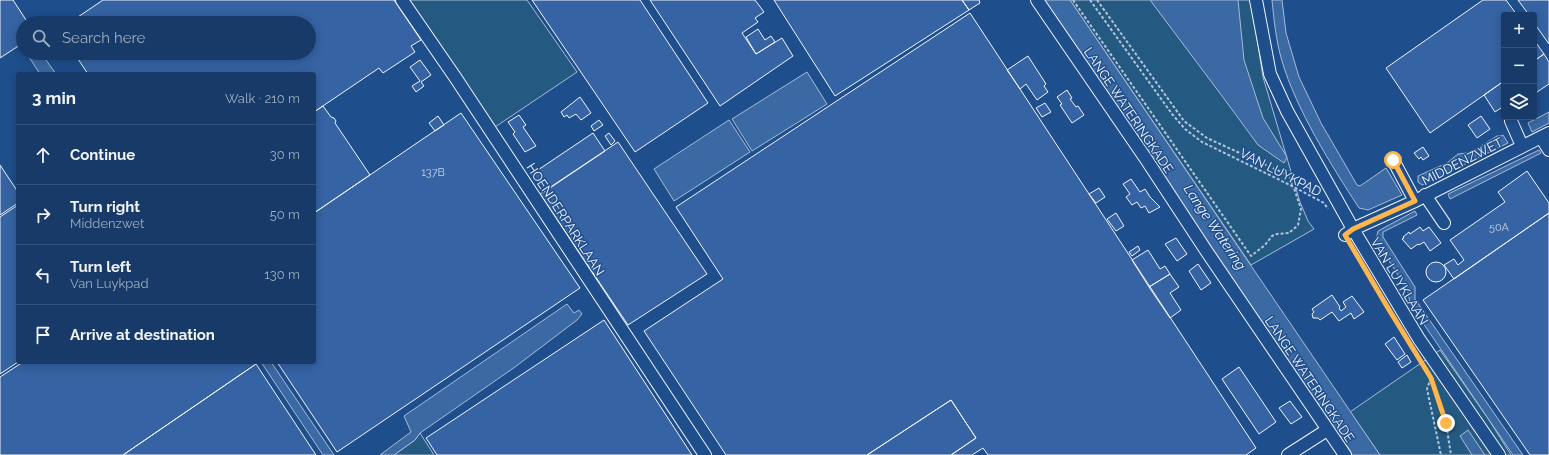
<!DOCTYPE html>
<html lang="en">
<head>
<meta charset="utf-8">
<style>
  :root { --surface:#173a69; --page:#20416f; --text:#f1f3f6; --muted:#9eadc0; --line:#36547d }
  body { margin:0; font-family:Raleway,sans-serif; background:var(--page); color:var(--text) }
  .controls { position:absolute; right:12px; top:12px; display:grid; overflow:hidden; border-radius:4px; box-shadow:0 2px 10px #0003 }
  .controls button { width:36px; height:36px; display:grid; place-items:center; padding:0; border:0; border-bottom:1px solid var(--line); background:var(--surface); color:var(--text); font:20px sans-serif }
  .stop { position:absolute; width:12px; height:12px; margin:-9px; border:3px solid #ffb74d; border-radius:50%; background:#fff }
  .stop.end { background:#ffb74d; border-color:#fff; box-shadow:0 1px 4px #0008 }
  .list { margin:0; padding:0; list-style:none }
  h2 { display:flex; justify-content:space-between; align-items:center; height:52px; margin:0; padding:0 16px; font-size:17px }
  h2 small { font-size:13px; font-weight:400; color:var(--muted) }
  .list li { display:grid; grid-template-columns:26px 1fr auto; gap:12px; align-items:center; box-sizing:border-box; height:60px; padding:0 16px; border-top:1px solid var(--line) }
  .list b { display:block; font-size:15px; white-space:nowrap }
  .list p { margin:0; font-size:13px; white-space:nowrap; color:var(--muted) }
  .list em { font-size:13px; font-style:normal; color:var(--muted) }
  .icon { flex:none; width:22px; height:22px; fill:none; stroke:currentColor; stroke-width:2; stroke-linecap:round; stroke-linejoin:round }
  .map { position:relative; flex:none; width:1549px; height:455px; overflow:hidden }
  .search { position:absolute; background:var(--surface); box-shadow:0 2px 10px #0003; left:16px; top:16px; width:300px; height:44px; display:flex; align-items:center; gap:10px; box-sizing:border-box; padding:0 14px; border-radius:22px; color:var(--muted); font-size:15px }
  .panel { position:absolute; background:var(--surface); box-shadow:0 2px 10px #0003; left:16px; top:72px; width:300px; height:292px; border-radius:4px }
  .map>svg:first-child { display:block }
  .green { fill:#245a82; stroke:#a8bbd7 }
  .water { fill:#3b69a3; stroke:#a8bbd7 }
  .building { fill:#3563a3; stroke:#f2f6ff }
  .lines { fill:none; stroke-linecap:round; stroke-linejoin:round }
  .minor-casing { stroke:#f2f6ff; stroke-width:14 }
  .path { stroke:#b3c4dc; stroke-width:2; stroke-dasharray:3 2; stroke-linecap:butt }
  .minor { stroke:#1f4e8c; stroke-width:12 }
  .route { stroke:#ffb74d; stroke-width:5 }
  .labels { text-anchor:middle; stroke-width:3; stroke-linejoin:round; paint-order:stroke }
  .number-label { font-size:11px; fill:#c3d1e8 }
  .street-label { font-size:13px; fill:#f2f6ff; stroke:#1f4e8c }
  .water-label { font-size:14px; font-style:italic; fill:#f2f6ff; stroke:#1f4e8c }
</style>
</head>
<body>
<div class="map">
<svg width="1549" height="455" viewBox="0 0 1549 455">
  <rect width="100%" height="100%" fill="#1f4e8c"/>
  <path class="green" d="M408,0h119l50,72 -82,55z
    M1070,0h181l12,77 37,125 8,19 6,8 -63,36z
    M1440,350l49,70 22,35h-131l-30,-43z
    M420,433l14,22h-40l21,-15z"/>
  <path class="water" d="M1044,0h26l310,455h-28z
    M1150,0h88l6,60 19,58 24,39 -3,6 -26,-18 -33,-45z
    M1272,0h10l4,33 13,44 22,46 36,62 3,1 26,-18 16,27 -34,15 -9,-2c-28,-43 -63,-99 -77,-147 -6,-20 -8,-41 -10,-61z
    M35,53h6l15,21h-16l-11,-17z
    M807,72l20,32 -75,47 -20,-32z
    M1549,112v11l-17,9 -4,-9z
    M729,120l21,32 -76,49 -20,-32z
    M1503,135l5,8 -86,42 -4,-3v-6l29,-13 11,-9 9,-1 9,-4 21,-13h4z
    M1539,150l2,3 -91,46 -2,-5z
    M1415,211l2,4 -34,17v5l32,50v12l108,156h-10l-103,-151 -2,-13 -32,-51 2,-9z
    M567,304l7,9 5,-3 3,4 -5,6 -62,47 -95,66 -5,7 -21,15h-14l31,-23 -7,-16z
    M261,362h10l63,93h-11z
    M1468,430l17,25h-13l-12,-19z"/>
  <path class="building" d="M0,0h13l15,23h-5v20l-23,15z
    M103,0h291l27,40 -10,6 4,6 -32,21 -4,-5 -65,44v-38h-226l-14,-21h235v-30h-240z
    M532,0h108l68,103 -73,49z
    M650,0h105l9,12 -9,6 3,4 -16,11 14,21 26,-16 11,18 -73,50z
    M774,0h188l7,10 -134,86z
    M962,0h17l1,3 -11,7z
    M1483,0h23l11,15h-13v66l-74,52 -44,-65z
    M1518,0h31v44l-15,-21v-8h-5z
    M970,13l286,435 -10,7h-258l-5,-7 -11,7h-21l25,-17 -25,-38 -84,55h-141l-82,-124 79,-52 -47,-72z
    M758,29l7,11 6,-4 4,6 -19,12 -10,-17z
    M1534,40l10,14 -10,7z
    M1544,54l5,8v22l-15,10v-33z
    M1028,56l18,28 -2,2 4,6 -11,8 -11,-16 -6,5 -13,-19z
    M420,60l11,15 -10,7 3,4 -8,6 -4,-6 8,-5 -10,-14z
    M1504,81v25l-9,6 -11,-17z
    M1067,90l5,8 -2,1 6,8 2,-1 6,9 -12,8 -12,-18 2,-1 -5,-7z
    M580,97l11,16 -10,7 -5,-6 -7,4 -2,-3 -3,2 -3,-5z
    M1045,103l6,9 -9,5 -6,-9z
    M323,106l8,11 3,1 2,3 -1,2 35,52 -56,38v-101z
    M461,113l119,175 -243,164 -60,-90h37v-149z
    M519,115l7,10 -3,2 13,19 -11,6 -12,-18 2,-2 -7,-10z
    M438,116l6,9 -9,6 -6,-8z
    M1481,116l9,13 -13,9 -9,-13z
    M599,120l4,5 -9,6 -3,-5z
    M593,133l12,18 -61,41 -12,-18z
    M609,133l6,8 -4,4 -6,-9z
    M618,142l89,132 -79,51 -88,-131z
    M1423,147l6,9 -6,4 -2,-3 -2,2 -5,-6z
    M0,165l18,27v11l-18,12z
    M1527,171l22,32v10l-95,66 -10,-14 10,-6 4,6 6,-5 -14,-20 55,-38 -7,-10z
    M1131,179l9,13 5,-3 5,8 10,10 -11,6 -4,-7 -4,2 -4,-6 -5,3 -6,-8 4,-3 -7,-10z
    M1099,188l6,9 -9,6 -7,-9z
    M18,205v157l-18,12v-157z
    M1116,213l8,13 -8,5 -9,-12z
    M1549,213v242h-19l-107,-155z
    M1420,227l3,4 6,-4 12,16 -11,8 -6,-9 -5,3 -1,-1 -7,5 -9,-10 2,-1 -1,-1 6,-5 1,2z
    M1176,238l11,16 -10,7 -12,-17z
    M1138,246l2,4 -8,6 -3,-4z
    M1148,250l12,19 5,-3 5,8 -21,13 -17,-27z
    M1426 272a10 10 0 1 1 20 0a10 10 0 1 1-20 0Z
    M1198,264l13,19 -10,7 -12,-19z
    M1170,274l9,13 -9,6 11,17 -11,8 -21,-31z
    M1332,295l8,12 -1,1 2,3 5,-4 -3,-5 9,-6 12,16 -10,7 -3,-6 -12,8 -7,-9 -12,8 -2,-2h-5l-1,-4 2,-2 -2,-3z
    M604,320l88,135h-255l-11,-17z
    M1394,337l11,17 -8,6 -12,-16z
    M1407,355l4,7 -9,6 -4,-6z
    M23,362h232l1,2 -133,91h-123v-78z
    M256,364l60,91h-193z
    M1239,367l37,55 -17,12 -37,-55z
    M951,400l25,38 -25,17h-84z
    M1290,401l12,16 -11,7 -12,-16z"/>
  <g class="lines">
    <g class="minor-casing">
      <path id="minor" d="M402,0l53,77 250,378
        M1037,0l109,159 61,93 138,203
        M1256,0l14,74 17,37 66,118 66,110 80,116
        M1511,121l11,25
        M1541,137l8,13
        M1393,160l22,41
        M1425,195l19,28
        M1345,235l8,-6 62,-28 134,-68
        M1288,455l39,-25"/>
    </g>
    <path class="path" d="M1073,0l178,256 14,-11 7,-9 5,-2 12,-1 9,-8 3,-16 -7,-21
      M1090,0l82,114 13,15 17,13 90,44 32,17 4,6
      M1097,0l87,121 23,17 83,38 2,10
      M1431,378l15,45 5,32
      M1431,378l-4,11 14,66"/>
    <use href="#minor" class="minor"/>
  </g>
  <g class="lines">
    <path class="route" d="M1393,160l22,41 -62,28 -8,6 43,73 43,70 15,45"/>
  </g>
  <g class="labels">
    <g class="number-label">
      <text x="433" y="176">137B</text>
      <text x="1499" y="231">50A</text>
    </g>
    <g class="street-label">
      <text transform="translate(1129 110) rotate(56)" y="5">LANGE WATERINGKADE</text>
      <text transform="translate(1462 161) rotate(-27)" y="5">MIDDENZWET</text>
      <text transform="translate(1281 172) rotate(27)" y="5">VAN LUYKPAD</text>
      <text transform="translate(566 219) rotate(57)" y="5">HOENDERPARKLAAN</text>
      <text transform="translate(1400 281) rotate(59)" y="5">VAN LUYKLAAN</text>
      <text transform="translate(1310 379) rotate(56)" y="5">LANGE WATERINGKADE</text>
    </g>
    <g class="water-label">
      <text transform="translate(1215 227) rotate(56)" y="5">Lange Watering</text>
    </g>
  </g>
</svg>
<div class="controls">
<button>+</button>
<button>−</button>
<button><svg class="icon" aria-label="layers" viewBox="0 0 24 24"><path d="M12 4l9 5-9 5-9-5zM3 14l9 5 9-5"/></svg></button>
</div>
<div class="stop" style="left:1393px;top:160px"></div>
<div class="stop end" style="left:1446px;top:423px"></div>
<div class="search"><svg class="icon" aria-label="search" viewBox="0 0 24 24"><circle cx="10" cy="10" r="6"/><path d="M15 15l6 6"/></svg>Search here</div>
<section class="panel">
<h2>3 min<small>Walk · 210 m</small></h2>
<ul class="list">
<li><svg class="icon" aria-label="ahead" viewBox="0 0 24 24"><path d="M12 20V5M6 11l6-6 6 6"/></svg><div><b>Continue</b></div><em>30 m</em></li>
<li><svg class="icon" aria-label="right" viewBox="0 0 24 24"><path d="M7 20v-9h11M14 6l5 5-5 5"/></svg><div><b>Turn right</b><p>Middenzwet</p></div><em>50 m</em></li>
<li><svg class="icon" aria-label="left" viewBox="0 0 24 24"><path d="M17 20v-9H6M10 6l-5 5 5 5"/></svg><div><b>Turn left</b><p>Van Luykpad</p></div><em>130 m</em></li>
<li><svg class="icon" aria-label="arrive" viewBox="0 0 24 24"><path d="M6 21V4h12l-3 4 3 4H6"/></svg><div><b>Arrive at destination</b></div></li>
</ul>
</section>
</div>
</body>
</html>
